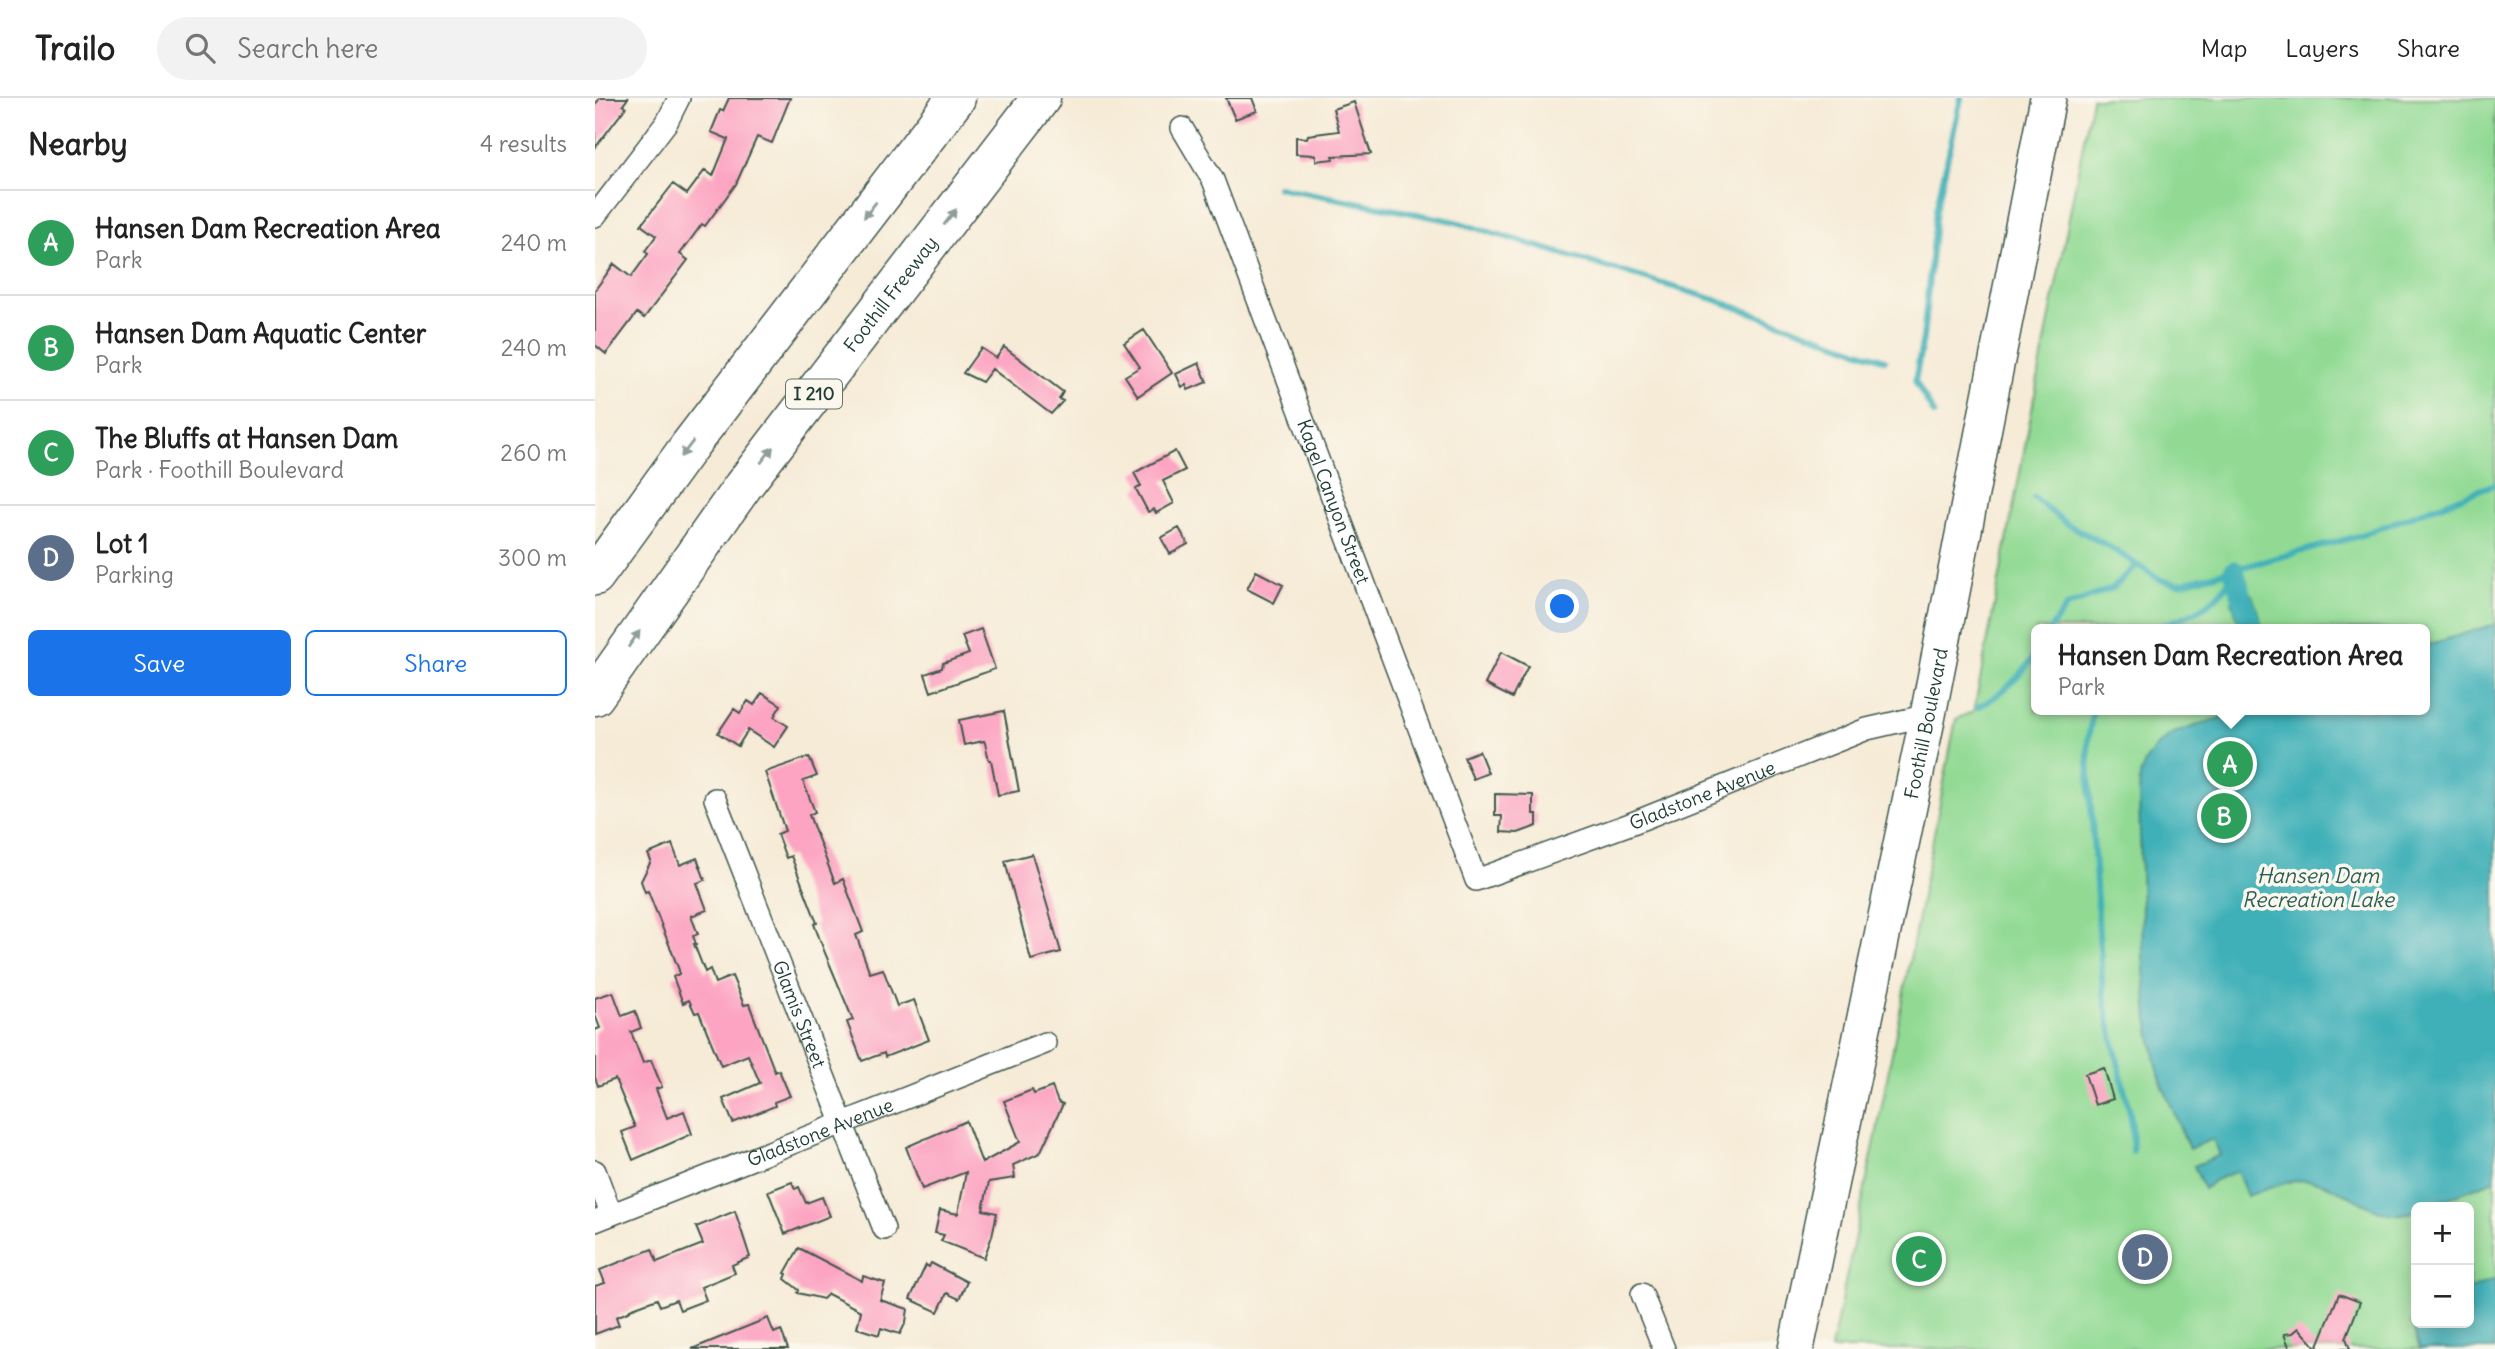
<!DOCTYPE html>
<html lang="en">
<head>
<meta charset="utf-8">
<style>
  :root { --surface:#fff; --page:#f2f2f2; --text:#222; --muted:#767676; --line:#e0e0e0; --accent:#1a73e8 }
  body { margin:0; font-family:Delius,sans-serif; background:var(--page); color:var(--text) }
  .controls { position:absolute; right:21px; bottom:21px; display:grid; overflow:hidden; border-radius:10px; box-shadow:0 4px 18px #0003 }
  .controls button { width:63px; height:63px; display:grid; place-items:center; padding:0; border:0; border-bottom:2px solid var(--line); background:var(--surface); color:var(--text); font:35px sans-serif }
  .you { position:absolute; left:968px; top:509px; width:24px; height:24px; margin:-18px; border:5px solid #fff; border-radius:50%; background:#1a73e8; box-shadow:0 0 0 10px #1a73e833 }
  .badge { display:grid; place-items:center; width:46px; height:46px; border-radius:50%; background:var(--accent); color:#fff; font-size:23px; font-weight:700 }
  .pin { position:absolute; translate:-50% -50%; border:4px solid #fff; box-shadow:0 2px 7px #0006 }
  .popup { position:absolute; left:1436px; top:526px; width:399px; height:91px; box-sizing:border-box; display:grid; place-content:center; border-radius:10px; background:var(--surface); filter:drop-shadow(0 2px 5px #0005); font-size:23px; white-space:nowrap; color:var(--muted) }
  .popup b { font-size:26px; color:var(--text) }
  .popup::after { content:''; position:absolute; left:50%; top:100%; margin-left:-14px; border:14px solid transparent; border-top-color:var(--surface) }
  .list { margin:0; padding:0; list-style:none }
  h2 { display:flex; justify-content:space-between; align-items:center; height:91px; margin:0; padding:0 28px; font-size:30px }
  h2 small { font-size:23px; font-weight:400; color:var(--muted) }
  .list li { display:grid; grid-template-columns:46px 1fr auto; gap:21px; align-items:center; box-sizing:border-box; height:105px; padding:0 28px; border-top:2px solid var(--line) }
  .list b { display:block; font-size:26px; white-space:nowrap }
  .list p { margin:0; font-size:23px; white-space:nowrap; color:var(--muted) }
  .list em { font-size:23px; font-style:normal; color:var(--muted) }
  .actions { display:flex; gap:14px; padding:21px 28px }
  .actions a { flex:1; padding:16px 0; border:2px solid var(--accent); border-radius:10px; text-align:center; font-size:24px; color:var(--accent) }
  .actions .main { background:var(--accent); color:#fff }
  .icon { flex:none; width:38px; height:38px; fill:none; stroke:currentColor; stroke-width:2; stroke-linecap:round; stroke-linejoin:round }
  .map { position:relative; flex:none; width:1900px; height:1251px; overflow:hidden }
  header { display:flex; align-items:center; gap:42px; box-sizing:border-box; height:98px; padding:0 35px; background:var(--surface); border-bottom:2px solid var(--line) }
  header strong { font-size:33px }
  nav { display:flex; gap:38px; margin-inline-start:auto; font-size:24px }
  .search { width:490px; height:63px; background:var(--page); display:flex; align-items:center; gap:18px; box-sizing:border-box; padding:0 24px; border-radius:38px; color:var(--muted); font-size:26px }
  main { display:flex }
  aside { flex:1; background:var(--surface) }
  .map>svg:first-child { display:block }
  .green { fill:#92da94; stroke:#588c64; stroke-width:2; fill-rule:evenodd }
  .water { fill:#3fb0b8; stroke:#2f7676; stroke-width:2 }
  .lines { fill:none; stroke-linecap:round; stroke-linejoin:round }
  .stream { stroke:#3fb0b8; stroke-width:6 }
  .canal { stroke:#3fb0b8; stroke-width:21 }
  .building { fill:#fca4c2 }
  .street-casing { stroke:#3f574c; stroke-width:24 }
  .primary-casing { stroke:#3f574c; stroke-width:38 }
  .highway-casing { stroke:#3f574c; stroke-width:41 }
  .street { stroke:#fff; stroke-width:21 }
  .primary { stroke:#fff; stroke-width:35 }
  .highway { stroke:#fff; stroke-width:38 }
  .oneway { fill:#8f9e9a }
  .labels { text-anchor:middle; stroke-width:7; stroke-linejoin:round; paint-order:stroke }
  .shield { fill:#fbf7ec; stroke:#61756b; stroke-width:2 }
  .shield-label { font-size:18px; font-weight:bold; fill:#1f3d34 }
  .street-label { font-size:19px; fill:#1f3d34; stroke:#fbf7ec }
  .water-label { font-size:21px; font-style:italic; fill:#29605c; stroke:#fbf7ec }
</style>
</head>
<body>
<header>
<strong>Trailo</strong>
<div class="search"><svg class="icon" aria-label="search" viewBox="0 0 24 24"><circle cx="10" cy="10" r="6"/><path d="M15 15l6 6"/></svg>Search here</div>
<nav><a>Map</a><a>Layers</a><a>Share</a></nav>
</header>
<main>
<aside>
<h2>Nearby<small>4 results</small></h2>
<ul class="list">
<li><span class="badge" style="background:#2e9e5b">A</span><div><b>Hansen Dam Recreation Area</b><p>Park</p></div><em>240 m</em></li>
<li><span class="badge" style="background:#2e9e5b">B</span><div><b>Hansen Dam Aquatic Center</b><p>Park</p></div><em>240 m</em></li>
<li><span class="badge" style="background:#2e9e5b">C</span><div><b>The Bluffs at Hansen Dam</b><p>Park · Foothill Boulevard</p></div><em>260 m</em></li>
<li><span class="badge" style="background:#5c6f8a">D</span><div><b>Lot 1</b><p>Parking</p></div><em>300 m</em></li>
</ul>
<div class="actions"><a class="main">Save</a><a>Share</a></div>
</aside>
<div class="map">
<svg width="1900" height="1251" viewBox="0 0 1900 1251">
  <rect width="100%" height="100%" fill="#fbf7ec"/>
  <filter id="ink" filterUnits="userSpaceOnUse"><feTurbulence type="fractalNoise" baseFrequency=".0143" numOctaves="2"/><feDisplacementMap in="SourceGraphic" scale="14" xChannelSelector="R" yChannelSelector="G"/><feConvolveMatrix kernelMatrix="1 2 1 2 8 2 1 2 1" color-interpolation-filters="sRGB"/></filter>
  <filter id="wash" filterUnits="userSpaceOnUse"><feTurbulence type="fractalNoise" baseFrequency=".00686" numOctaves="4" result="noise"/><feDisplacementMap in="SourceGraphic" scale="28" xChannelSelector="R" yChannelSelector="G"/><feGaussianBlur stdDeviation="1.57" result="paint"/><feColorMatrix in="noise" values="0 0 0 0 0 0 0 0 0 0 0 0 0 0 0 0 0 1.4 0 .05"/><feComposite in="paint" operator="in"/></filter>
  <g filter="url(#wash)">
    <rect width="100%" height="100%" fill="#f6ebd7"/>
    <path class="green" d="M1497,0h403v1251h-664l45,-213 80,-417 18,-8zM1441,531h388v81h-388zM1821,1109h53v116h-53z"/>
    <path class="water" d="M1657,496l11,35h-22l-9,-28z
      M1900,526v556l-70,27h-9v4c-39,15 -69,-26 -106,-30 -20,-3 -44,9 -63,15l-10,-25 -24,10 -9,8 -10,-23 26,-11 -7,-16 -24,10 -27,-65 -6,-21 -8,-44 -5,-62 -4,-162 1,-20 6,-15 10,-13 15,-13 73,-24h180v-64z
      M1900,1181v70h-75l-9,-26 5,-13v13h53v-34z"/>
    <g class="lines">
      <path class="stream" d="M683,89l175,34 260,78 172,61
        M1339,316l-19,-33 8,-43 13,-128 25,-112
        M1439,400l33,26 41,22 53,34 18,4 180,-48 136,-52
        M1455,531l17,-23 46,-18 24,-23
        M1559,531c34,-15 64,-20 80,-58
        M1383,609c25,-13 43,-30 58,-54
        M1498,612l-5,30v19l14,219c3,35 13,68 20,102 6,23 13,47 10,71"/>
      <path class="canal" d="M1639,473l18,58"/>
    </g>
    <g id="blocks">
      <path class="building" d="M5,0h28l-5,7 3,2 -31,41v-43z
        M134,0h61l-18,45 -15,-6 -21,47 -31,42 -3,-2 -22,30 8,6 -44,58 -7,-5 -31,41 -11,-9v-55l19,-26 17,13 17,-23 -3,-3 11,-15 -15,-11 32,-41 14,10 18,-24 8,6 15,-37 -17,-7 9,-22 3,1z
        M631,0h26l5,13 -22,8z
        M759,4l17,52 -38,2 1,3 -18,2v-6l-20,-1v-17l11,1 1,-3 31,-4 -6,-22z
        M549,232l28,43 -34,23 -13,-20 15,-9 -16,-24z
        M409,249l59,45 -4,7 4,2 -12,13 -59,-45 -10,13 -19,-9 18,-25 15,10z
        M604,265l8,19 -19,8 -2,-5 -4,2 -6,-13z
        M580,353l10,19 -22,11 11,22 -18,10 -2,-4 -6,3 -12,-23 5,-3 -7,-13z
        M584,430l9,16 -18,10 -9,-16z
        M661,473l27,14 -9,18 -27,-14z
        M386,531l14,40 -64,23 -6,-18 17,-6 1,-5 26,-9 -7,-18z
        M906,554l27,14 -16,32 -27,-14z
        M167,595l19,12 -7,12 14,9 -14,21 -26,-17 -10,16 -20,-13 16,-24 6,4 8,-12 6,4z
        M409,613l15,80 -21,4 -7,-35h-2l-4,-17 -1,-2 -20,4 -5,-25z
        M884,653l9,22 -15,6 -9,-22z
        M214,659l8,19 -14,5 12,31 -6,3 26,68 8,-4 20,53 -7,3 14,38 13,-4 14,37 17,-6 15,40 -44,17 -1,-4 -22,8 -15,-39 6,-2 -28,-67 -11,-29 3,-1 -26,-67 -5,2 -9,-24 8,-3 -20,-59z
        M900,696l38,1v19h4v12l-19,7 -17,-1 1,-16h-7z
        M77,746l8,21 17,-7 8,22 -8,3 10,27 -16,6 7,18 -5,2 3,8h-2l11,28 5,-3 5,14 17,-7 12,29 5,-1 26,68 4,-2 11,26 -16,6 1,4 -42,17 -10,-24 37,-16 -12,-28 -27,11 -22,-54 -4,1 -6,-13 -6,3 -10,-26 6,-3v-4l-31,-79 -3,1 -4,-11 10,-20 -3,-7z
        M437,756l29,98 -30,8 -26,-99z
        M18,894l9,24 13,-5 6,17 -10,4 12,31 8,-3 11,27 -6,2 11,29 17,-7 8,23 -59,26 -11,-28 13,-5 -20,-48 -17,7 -3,-9v-47l5,-2 -5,-13v-17z
        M1509,970l9,31 -18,6 -10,-31z
        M457,989l6,15 5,2 -23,49 -27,12 2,13 -26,4 -6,28 14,3 -5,23 -8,22 -43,-17 3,-6 -9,-2 5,-23 18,4 8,-42 -44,17 -16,-42 60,-26 16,42 38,-21 -16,-41 28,-11 2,4z
        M197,1084l3,7 4,-2 7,16 16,-6 8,19 -45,18 -17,-43z
        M140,1113l15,46 -18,8 3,8 -34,14 5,13 -26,10 -4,-10 -16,6 -3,-7 -27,10v2l-14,6 3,8 -24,9v-48l10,-3 -5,-13 52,-21 5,13 46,-18 -7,-17z
        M204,1150l63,33 1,-5 22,7 -5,17 28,9 -2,13 -6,12 -19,-6 -2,7 -22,-7 4,-17 -33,-17 -5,5 -25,-6 1,-3 -14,-11 2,-5 -2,-1z
        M336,1165l36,19 -8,17 -12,-6 -9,19 -28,-13 16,-34 3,2z
        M1744,1196l21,8 -14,36 4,11h-60l-6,-15 9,-1 6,-5 18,20z
        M173,1220l6,15 7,-3 7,19h-96z"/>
    </g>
  </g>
  <g filter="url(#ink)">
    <use href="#blocks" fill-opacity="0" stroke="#3f574c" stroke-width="2"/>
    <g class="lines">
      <g class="street-casing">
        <g id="street">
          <path id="s1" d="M587,30l31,52 263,700 154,-56 237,-95 61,-14"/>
          <path d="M0,118l72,-94 12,-24"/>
          <path id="s2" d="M120,701l169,430"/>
          <path d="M0,1073l16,43"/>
          <path id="s3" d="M0,1123l450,-178"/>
          <path d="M1047,1196l22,55"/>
        </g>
      </g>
      <g class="primary-casing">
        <g id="primary">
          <path id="s4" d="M1201,1251l132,-634 120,-617"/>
        </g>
      </g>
      <g class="highway-casing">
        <g id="highway">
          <path d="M0,478l95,-131 266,-347"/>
          <path id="s5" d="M0,598l148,-210 298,-388"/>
        </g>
      </g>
      <use href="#street" class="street"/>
      <use href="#primary" class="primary"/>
      <use href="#highway" class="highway"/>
    </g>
    <defs><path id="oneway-solid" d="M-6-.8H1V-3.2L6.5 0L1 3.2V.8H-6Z" transform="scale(1.75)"/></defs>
    <g class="oneway">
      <use href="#oneway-solid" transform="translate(275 112) rotate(128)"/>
      <use href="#oneway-solid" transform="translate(355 119) rotate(-52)"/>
      <use href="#oneway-solid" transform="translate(92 351) rotate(127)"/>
      <use href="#oneway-solid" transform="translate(172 357) rotate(-52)"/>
      <use href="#oneway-solid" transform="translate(39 541) rotate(-55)"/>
    </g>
  </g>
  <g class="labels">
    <rect class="shield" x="191" y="281.5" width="56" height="29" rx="5"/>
    <g class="shield-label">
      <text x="219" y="302">I 210</text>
    </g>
    <g class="street-label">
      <text dy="7" stroke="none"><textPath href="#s5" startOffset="499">Foothill Freeway</textPath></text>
      <text dy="7" stroke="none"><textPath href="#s1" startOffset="404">Kagel Canyon Street</textPath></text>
      <text dy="7" stroke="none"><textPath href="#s4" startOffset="639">Foothill Boulevard</textPath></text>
      <text dy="7" stroke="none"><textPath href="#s1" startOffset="1050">Gladstone Avenue</textPath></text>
      <text dy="7" stroke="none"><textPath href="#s2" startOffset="231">Glamis Street</textPath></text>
      <text dy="7" stroke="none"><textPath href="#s3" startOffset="242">Gladstone Avenue</textPath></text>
    </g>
    <g class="water-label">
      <text x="1723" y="785">Hansen Dam<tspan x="1723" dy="24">Recreation Lake</tspan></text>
    </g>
  </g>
</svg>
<div class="controls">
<button>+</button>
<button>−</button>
</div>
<div class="you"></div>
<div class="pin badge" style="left:1635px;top:666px;background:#2e9e5b">A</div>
<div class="popup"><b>Hansen Dam Recreation Area</b>Park</div>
<div class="pin badge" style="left:1629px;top:718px;background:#2e9e5b">B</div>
<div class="pin badge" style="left:1324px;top:1161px;background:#2e9e5b">C</div>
<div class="pin badge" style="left:1550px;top:1159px;background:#5c6f8a">D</div>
</div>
</main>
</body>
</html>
